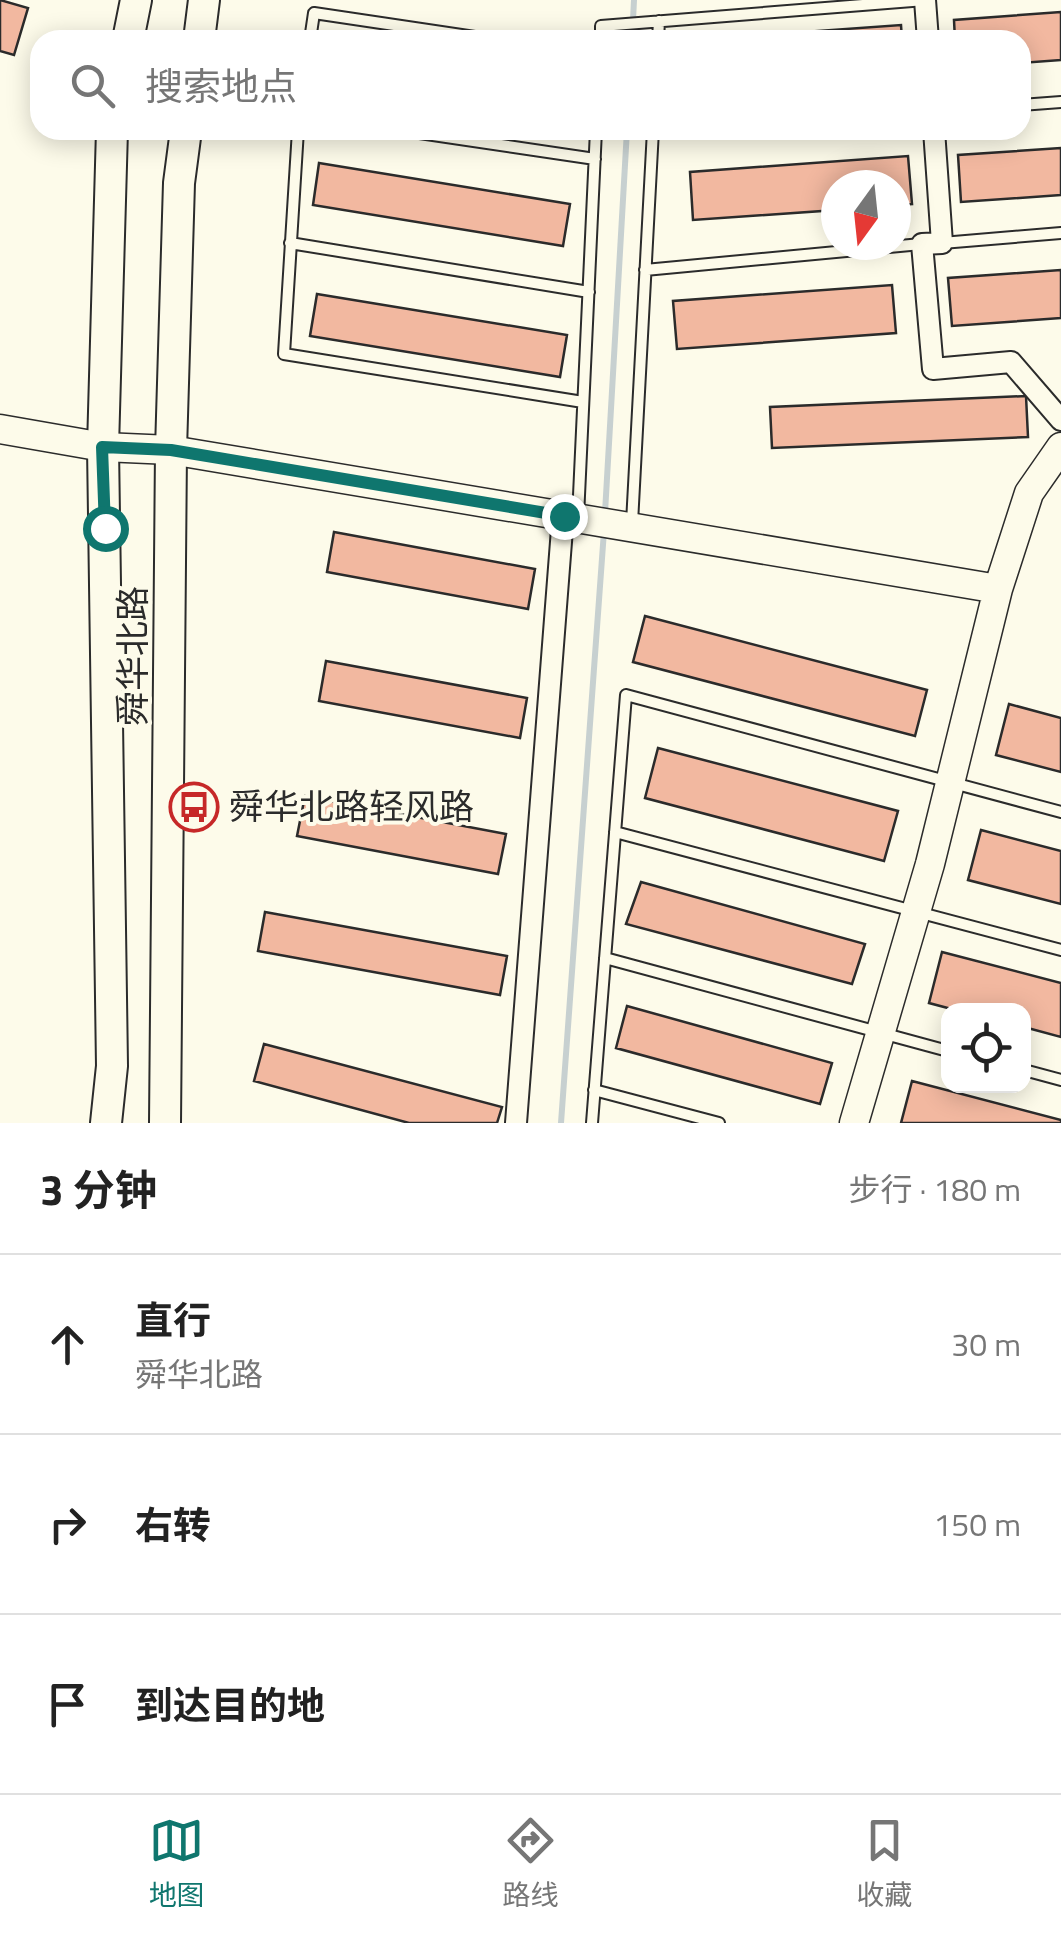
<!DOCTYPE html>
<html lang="zh">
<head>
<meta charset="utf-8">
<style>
  :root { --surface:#fff; --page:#f2f2f2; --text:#222; --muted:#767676; --line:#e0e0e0; --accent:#0f766e }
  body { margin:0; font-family:"Titillium Web","Noto Sans SC",sans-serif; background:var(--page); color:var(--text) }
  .controls { position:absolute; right:30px; bottom:30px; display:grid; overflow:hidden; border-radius:20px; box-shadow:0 5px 25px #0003 }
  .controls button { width:90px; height:90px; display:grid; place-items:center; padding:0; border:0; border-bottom:2px solid var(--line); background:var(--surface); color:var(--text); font:50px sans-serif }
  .compass { position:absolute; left:821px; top:170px; width:90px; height:90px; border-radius:50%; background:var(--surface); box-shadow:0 5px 25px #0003; rotate:195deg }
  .stop { position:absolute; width:30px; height:30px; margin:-22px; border:8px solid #0f766e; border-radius:50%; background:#fff }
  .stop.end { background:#0f766e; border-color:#fff; box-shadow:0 2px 10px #0008 }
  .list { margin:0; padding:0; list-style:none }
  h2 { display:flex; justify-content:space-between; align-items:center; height:130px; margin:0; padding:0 40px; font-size:42px }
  h2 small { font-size:32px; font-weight:400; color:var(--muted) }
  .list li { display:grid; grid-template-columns:65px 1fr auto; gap:30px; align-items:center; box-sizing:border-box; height:180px; padding:0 40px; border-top:2px solid var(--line) }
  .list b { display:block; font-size:38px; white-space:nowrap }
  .list p { margin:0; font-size:32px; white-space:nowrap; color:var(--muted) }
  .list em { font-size:32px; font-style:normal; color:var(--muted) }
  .icon { flex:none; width:55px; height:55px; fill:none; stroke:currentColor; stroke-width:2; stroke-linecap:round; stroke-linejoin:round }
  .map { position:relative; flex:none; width:1061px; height:1123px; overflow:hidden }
  .search { position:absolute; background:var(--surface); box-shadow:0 5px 25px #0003; left:30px; right:30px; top:30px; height:110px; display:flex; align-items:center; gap:25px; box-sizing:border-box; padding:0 35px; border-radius:30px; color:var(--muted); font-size:38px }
  .sheet { height:670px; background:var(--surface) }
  nav { display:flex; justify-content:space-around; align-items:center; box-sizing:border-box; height:140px; border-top:2px solid var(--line); background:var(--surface); font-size:28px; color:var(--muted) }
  nav a { display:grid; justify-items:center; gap:5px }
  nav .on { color:var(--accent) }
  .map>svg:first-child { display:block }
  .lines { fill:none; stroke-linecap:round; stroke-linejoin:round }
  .stream { stroke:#c7d0d0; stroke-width:6 }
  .building { fill:#f2b8a0; stroke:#2b2b2b; stroke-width:2.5 }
  .lane-casing { stroke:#2b2b2b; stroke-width:14 }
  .street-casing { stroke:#2b2b2b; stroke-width:24 }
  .secondary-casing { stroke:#2b2b2b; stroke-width:31 }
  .primary-casing { stroke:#2b2b2b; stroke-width:34 }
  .lane { stroke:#fdfbea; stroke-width:10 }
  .street { stroke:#fdfbea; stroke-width:20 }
  .secondary { stroke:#fdfbea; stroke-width:28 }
  .primary { stroke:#fdfbea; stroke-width:30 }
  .route { stroke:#0f766e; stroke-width:12 }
  .labels { text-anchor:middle; stroke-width:8; stroke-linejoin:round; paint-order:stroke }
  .street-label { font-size:35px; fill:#2b2b2b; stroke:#fdfbea }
  .poi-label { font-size:35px; fill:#2b2b2b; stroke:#fdfbea; text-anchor:start }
</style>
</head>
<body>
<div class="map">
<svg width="1061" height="1123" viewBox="0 0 1061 1123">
  <rect width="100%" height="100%" fill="#fdfbea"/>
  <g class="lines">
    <path class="stream" d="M632,40l2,-40
      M605,513l22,-383
      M561,1123l43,-592"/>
  </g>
  <path class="building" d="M0,0l28,8 -14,47 -14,-4z
    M1061,12v48l-40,3v-23h-66l-1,-20z
    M901,25l1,15h-208z
    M1061,148v47l-100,7 -3,-47z
    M908,156l4,48 -16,1v-20h-60v25l-143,10 -3,-48z
    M319,163l251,41 -7,42 -250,-41z
    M1061,270v48l-109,8 -4,-48z
    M892,285l4,48 -219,16 -4,-48z
    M317,294l250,41 -7,42 -250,-41z
    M1026,396l2,41 -256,11 -2,-41z
    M334,532l201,37 -7,40 -201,-37z
    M645,616l282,74 -12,46 -282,-74z
    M326,661l201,37 -7,40 -201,-37z
    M1009,704l52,14v54l-65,-17z
    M658,748l240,63 -14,50 -239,-63z
    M305,796l201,38 -8,40 -201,-38z
    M981,830l80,21v53l-93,-24z
    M641,882l224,62 -13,40 -226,-60z
    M265,912l242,44 -7,39 -242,-44z
    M942,952l119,31v54l-37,-10v-16h-65l-30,-8z
    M627,1006l205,57 -12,41 -204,-56z
    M264,1044l238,63 -5,16h-88l-155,-42z
    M912,1081l149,39v3h-160z"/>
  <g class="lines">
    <g class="lane-casing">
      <path id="lane" d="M310,40l4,-27 181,27
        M601,40v-14l324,-26
        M658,40l1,-19
        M1021,105l40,-3
        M298,130l-14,224 299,48
        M399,130l196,29
        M290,243l299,49
        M942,243l119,-10
        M645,270l276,-26
        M578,517l18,-387
        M632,523l21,-393
        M615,832l446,118
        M605,958l343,93
        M1024,1070l37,10
        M594,1090l125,33
        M592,1123l34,-428 435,117"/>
    </g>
    <g class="street-casing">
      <path id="street" d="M925,0l3,40
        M934,130l8,113 -20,1 11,125 78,-7 50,58
        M516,1123l47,-607"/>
    </g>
    <g class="secondary-casing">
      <path id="secondary" d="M0,429l103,18 68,3 827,139
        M854,1123l76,-259 68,-275 31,-96 32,-46"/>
    </g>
    <g class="primary-casing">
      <path id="primary" d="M128,40l8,-40
        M199,40l5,-40
        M106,1123l6,-57 -9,-619 9,-317
        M165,1123l6,-673 8,-267 7,-53"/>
    </g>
    <use href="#lane" class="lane"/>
    <use href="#street" class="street"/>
    <use href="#secondary" class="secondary"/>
    <use href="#primary" class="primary"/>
  </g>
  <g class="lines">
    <path class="route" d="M105,528l-3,-81 69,3 393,66"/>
  </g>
  <defs>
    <g id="bus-ring" transform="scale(2.5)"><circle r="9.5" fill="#fdfbea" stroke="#c62828" stroke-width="1.5"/><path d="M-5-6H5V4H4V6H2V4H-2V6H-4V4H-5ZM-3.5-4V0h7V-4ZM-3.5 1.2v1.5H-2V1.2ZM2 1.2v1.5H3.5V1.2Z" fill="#c62828"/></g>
  </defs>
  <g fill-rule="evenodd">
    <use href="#bus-ring" x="194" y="807"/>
  </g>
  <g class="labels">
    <g class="street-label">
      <text transform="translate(133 656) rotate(-90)" y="12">舜华北路</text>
    </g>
    <g class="poi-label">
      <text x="229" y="819">舜华北路轻风路</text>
    </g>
  </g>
</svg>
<div class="controls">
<button><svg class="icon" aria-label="locate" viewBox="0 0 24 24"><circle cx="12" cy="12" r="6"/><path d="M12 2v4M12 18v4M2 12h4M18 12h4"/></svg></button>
</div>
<svg class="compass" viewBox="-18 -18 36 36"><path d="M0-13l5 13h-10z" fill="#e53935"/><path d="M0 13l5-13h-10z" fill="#767676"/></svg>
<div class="stop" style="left:105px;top:528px"></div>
<div class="stop end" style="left:564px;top:516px"></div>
<div class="search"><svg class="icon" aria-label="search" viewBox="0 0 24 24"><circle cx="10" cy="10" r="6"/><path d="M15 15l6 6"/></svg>搜索地点</div>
</div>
<section class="sheet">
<h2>3 分钟<small>步行 · 180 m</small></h2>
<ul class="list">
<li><svg class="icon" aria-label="ahead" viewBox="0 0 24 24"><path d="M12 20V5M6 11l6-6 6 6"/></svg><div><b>直行</b><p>舜华北路</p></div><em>30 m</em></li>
<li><svg class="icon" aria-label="right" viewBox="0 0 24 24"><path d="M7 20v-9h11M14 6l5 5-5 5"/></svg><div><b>右转</b></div><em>150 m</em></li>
<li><svg class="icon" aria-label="arrive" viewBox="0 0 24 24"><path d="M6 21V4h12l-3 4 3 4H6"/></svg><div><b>到达目的地</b></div></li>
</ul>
</section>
<nav>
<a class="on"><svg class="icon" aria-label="map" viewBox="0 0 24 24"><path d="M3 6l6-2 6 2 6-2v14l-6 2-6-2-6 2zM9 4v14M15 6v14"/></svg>地图</a>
<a><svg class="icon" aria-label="directions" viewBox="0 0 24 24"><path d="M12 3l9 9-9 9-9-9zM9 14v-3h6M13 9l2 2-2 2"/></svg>路线</a>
<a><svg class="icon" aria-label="saved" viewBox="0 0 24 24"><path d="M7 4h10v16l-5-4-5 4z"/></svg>收藏</a>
</nav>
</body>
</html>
